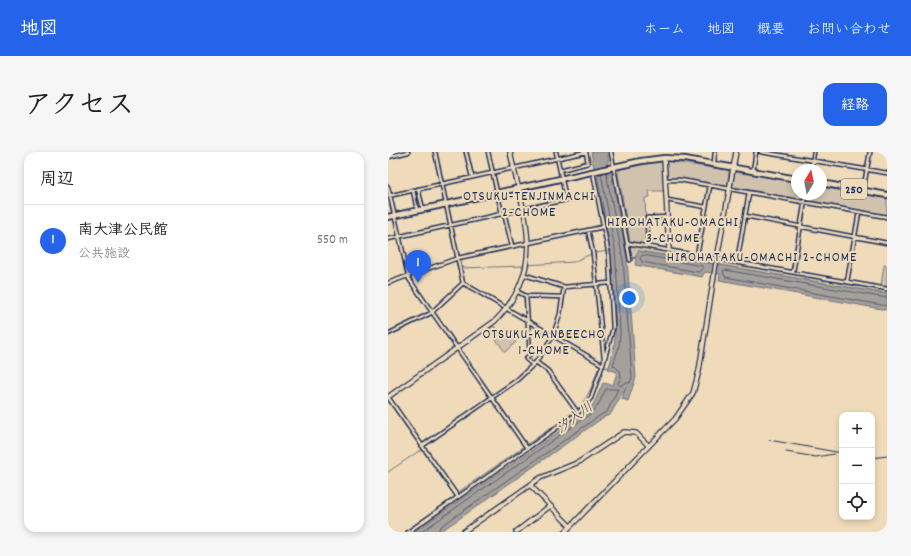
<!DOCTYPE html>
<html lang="ja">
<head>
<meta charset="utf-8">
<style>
  :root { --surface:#fff; --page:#f6f6f6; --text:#202124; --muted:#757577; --line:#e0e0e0; --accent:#2563eb }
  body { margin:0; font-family:Dekko,"Klee One",sans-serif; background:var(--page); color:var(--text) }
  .controls { position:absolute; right:12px; bottom:12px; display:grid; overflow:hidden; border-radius:8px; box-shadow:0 2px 6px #0003 }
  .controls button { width:36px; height:36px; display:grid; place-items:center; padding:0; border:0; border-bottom:1px solid var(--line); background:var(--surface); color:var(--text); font:20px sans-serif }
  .compass { position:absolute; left:403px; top:12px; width:36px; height:36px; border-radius:50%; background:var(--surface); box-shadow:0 2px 6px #0003; rotate:10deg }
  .you { position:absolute; left:241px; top:146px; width:14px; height:14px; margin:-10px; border:3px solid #fff; border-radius:50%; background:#1a73e8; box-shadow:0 0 0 6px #1a73e833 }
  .badge { display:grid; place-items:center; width:26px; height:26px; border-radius:50%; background:var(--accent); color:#fff; font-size:13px; font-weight:700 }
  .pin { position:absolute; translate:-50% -33px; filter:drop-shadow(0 1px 2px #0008) }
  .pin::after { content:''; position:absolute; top:21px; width:14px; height:12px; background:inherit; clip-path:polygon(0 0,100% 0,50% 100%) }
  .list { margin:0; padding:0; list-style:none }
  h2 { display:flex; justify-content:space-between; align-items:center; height:52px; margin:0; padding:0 16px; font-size:17px }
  h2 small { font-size:13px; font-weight:400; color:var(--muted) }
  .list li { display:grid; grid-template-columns:26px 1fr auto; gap:12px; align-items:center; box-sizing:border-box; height:72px; padding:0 16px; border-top:1px solid var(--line) }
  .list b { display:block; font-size:15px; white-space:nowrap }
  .list p { margin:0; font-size:13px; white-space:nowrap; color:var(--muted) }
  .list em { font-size:13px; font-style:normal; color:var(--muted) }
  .icon { flex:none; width:22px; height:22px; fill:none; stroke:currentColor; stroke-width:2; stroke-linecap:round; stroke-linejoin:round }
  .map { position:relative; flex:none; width:499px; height:380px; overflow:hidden; border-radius:12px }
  header { display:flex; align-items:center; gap:24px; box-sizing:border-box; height:56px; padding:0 20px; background:var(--accent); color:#fff }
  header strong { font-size:19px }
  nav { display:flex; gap:22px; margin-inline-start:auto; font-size:14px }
  .intro { display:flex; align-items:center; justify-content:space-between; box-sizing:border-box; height:96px; padding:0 24px }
  h1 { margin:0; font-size:28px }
  .button { padding:10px 18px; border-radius:12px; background:var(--accent); color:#fff; font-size:14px; font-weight:700 }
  main { display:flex; gap:24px; padding:0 24px }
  aside { flex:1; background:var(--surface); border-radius:12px; box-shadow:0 2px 6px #0003 }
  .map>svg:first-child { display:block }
  .green { fill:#d0c2ac; stroke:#767885 }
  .water { fill:#a6a09a; stroke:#6e7382 }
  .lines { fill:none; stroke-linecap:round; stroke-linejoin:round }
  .shore { stroke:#535c76; stroke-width:1 }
  .stream { stroke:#6e7382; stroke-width:1 }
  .street-casing { stroke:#1b2f5e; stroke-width:5.5 }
  .secondary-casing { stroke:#1b2f5e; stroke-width:6 }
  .highway-casing { stroke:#1b2f5e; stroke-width:8 }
  .street { stroke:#efdbb9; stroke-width:2.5 }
  .secondary { stroke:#efdbb9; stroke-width:3.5 }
  .highway { stroke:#efdbb9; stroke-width:4.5 }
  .rail { stroke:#1b2f5e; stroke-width:1 }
  .labels { text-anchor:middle; stroke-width:4; stroke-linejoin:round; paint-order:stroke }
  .shield { fill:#efdbb9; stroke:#5b6379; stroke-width:1 }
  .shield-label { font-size:12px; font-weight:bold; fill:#1b2f5e }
  .neighbourhood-label { font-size:14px; letter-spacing:1px; fill:#1b2f5e; stroke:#efdbb9 }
  .water-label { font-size:14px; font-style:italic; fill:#37466a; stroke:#efdbb9 }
</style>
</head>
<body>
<header>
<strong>地図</strong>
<nav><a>ホーム</a><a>地図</a><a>概要</a><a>お問い合わせ</a></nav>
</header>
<div class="intro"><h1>アクセス</h1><a class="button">経路</a></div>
<main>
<aside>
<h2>周辺<small></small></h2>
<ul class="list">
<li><span class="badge">1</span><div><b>南大津公民館</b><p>公共施設</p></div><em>550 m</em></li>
</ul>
</aside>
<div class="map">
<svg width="499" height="380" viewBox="0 0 499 380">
  <rect width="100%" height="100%" fill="#efdbb9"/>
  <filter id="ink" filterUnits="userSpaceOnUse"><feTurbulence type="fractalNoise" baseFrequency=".025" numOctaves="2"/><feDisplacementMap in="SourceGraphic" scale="8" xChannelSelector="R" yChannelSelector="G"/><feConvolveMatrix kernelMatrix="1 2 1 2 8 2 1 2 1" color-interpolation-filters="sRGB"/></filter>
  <g filter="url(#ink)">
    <path class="green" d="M274,9l2,30h-15l1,6 -5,1 2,47 -17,-3 -12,-69 2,-4z
      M278,9l62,9 1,2 -2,15 -59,-9z
      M349,20l60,10v12h8l-1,6 -72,-12 3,-15z
      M433,35l66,11v17l-79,-14v-7h13z
      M244,93l81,14 -1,4 -74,-12 -2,6 -5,1 -2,-11z
      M333,108l166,30v4l-167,-29z
      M496,113l3,1v22l-6,-2z
      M106,174l5,7 6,-4 11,13 -11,10 -16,-22z"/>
    <path class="water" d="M203,0h17v12l3,8 16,87 9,-2 2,-6 249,43v16l-168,-30 1,-6 -15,-2 -3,5 -67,-12 1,-7 -9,2 9,117 -8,24 -6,-2 4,-12 -16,28 -6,2 -148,104 -17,11h-25l173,-120 7,-9 9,-20 10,2 4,-13 -9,-3c9,-23 8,-45 6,-69 -2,-43 -9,-84 -17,-125l-4,-11z"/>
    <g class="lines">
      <path class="shore" d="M213,21l14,76 2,32 3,51 -1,15 -6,18 7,6 1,6 -3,7 2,2 5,-3h5l2,-6 -9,-117 -17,-88
        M255,103l59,11 2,2 -6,4 -56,-10 -2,-4z
        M499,146l-162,-28 -2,1 2,6 162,29
        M33,380l168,-117 9,-10 8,-16h12l-11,23 -5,2 -162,113 -2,5"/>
      <path class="stream" d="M46,0l8,39
        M139,113l46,-3 18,-8 21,-4
        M73,116l63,-2
        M0,249l35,50
        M0,320l31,-21h4l31,44 120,-83c14,-12 18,-26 24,-43l11,-2"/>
      <g class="street-casing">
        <path id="street" d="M47,0l28,131 140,82
          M78,0l6,25
          M100,0l14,62
          M168,0l10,47
          M223,0l19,108
          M373,0l126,21
          M0,5l20,-5
          M326,11l1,-11
          M423,18l3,-18
          M365,19l3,-19
          M278,28h14l207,37
          M0,35l21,92 118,169
          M30,37l5,20
          M25,38l4,20
          M475,39l7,-39
          M0,44l198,-44 2,11 -28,7
          M279,48l39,7
          M116,61l8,33
          M357,64l142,27
          M200,78l5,23 11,105
          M0,87l209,-46
          M239,91l260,46
          M260,94l-1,-28 20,-1
          M309,103l13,-69
          M349,110l12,-69
          M405,120l13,-78
          M137,123l39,12 46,-4
          M459,130l12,-70
          M0,131l70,-25 145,-31
          M130,140l8,4 36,1
          M138,144l4,58 -4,5 7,6
          M0,182l43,-21 32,-30
          M148,210l12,9 30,42
          M0,245l70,100
          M34,294l95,-66 19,-18 17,-26 7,-22 4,-27
          M20,380l170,-119 13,-15 13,-37 9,-33 -4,-72 -16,-84"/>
      </g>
      <g class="secondary-casing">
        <path id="secondary" d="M276,6l5,92
          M329,107l19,-107
          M0,245l107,-76c53,-54 29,-104 15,-169
          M142,333l40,41
          M75,380l77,-54 39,-16 45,-30 12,1 13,13
          M128,380l34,-26
          M177,380l110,-113 18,-26 6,-22 17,-108"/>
      </g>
      <g class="highway-casing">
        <path id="highway" d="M433,31l66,12
          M0,65l253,-56 23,-3 21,1 112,20"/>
      </g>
      <use href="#street" class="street"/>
      <use href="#secondary" class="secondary"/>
      <use href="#highway" class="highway"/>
      <path class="rail" d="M381,288l73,13
        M398,300l30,5 18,-3
        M484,306l15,-2"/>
    </g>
  </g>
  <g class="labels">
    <rect class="shield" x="453" y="27" width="26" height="20" rx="3"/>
    <g class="shield-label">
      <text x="466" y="41">250</text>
    </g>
    <g class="neighbourhood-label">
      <text x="141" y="48">OTSUKU-TENJINMACHI<tspan x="141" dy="16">2-CHOME</tspan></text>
      <text x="285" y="74">HIROHATAKU-OMACHI<tspan x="285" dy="16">3-CHOME</tspan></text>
      <text x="374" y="109">HIROHATAKU-OMACHI 2-CHOME</text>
      <text x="156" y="186">OTSUKU-KANBEECHO<tspan x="156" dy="16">1-CHOME</tspan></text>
    </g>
    <g class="water-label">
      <text transform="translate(186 265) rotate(-37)" y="5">汐入川</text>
    </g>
  </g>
</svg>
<div class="controls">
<button>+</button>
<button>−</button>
<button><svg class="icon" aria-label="locate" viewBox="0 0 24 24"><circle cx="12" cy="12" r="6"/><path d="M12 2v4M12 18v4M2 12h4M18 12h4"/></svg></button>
</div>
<svg class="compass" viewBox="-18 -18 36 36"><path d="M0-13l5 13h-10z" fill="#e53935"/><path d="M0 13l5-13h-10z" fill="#757577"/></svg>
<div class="you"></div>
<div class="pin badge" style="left:30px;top:131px">1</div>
</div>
</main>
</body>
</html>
